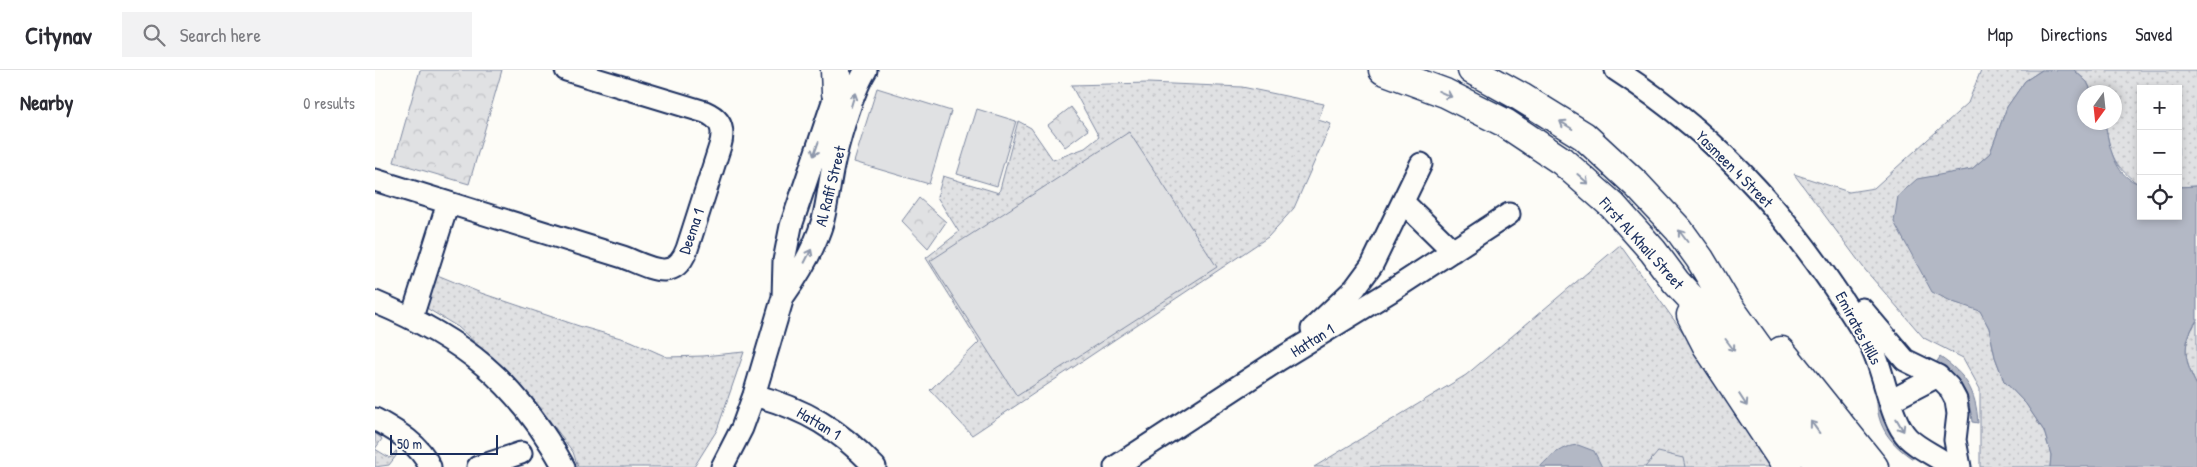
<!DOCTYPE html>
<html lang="en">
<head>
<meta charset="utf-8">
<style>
  :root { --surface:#fff; --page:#f2f2f3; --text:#2b2b33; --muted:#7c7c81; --line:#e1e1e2 }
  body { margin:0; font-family:"Patrick Hand",sans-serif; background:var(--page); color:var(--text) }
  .controls { position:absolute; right:15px; top:15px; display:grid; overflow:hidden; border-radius:0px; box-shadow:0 2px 8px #0003 }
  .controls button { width:45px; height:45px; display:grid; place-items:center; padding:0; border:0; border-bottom:1px solid var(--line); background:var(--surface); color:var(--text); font:25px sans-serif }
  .compass { position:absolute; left:1702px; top:15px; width:45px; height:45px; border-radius:50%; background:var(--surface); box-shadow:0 2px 8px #0003; rotate:195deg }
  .scale { position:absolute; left:15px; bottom:12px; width:108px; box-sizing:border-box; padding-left:5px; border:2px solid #1b2f5e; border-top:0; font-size:14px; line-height:18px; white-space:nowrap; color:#1b2f5e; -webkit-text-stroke:4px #fdfcf7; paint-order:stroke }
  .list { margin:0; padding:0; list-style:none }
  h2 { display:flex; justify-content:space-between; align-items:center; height:65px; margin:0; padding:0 20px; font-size:21px }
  h2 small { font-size:16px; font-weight:400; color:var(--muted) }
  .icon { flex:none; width:28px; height:28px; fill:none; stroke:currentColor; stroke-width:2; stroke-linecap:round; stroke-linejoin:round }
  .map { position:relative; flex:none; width:1822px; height:397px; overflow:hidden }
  header { display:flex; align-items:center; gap:30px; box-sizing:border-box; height:70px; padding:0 25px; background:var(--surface); border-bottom:1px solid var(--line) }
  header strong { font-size:24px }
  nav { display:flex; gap:28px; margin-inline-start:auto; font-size:18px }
  .search { width:350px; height:45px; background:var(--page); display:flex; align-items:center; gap:12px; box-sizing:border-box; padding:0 18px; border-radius:0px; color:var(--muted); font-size:19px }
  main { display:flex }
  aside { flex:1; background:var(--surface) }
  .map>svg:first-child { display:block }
  .grass { fill:url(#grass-dots); stroke:#7e88a0 }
  .park { fill:url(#park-crowns); stroke:#7e88a0 }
  .pitch { fill:#e0e1e3; stroke:#7e88a0 }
  .water { fill:#b3b8c5; stroke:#76819c }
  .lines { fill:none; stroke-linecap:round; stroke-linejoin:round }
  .minor-casing { stroke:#1b2f5e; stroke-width:25 }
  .major-casing { stroke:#1b2f5e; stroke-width:31 }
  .minor { stroke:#fdfcf7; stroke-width:21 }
  .major { stroke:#fdfcf7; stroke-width:28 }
  .oneway { stroke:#8c96aa }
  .labels { text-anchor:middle; stroke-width:4; stroke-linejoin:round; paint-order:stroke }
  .street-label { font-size:16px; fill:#1b2f5e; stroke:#fdfcf7 }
</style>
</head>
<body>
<header>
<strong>Citynav</strong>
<div class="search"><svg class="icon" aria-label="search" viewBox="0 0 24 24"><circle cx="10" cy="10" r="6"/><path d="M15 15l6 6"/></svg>Search here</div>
<nav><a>Map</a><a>Directions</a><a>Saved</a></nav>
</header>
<main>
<aside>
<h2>Nearby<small>0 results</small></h2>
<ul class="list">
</ul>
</aside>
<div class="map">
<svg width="1822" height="397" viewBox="0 0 1822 397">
  <defs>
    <pattern id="grass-dots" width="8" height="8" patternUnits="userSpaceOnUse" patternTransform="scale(1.25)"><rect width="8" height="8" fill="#e0e1e3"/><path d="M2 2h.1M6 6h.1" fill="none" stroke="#c0c1c5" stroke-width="1.8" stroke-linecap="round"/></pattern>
    <pattern id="park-crowns" width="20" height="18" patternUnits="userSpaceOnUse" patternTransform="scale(1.25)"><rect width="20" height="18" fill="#e0e1e3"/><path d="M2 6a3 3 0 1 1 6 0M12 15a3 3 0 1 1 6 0" fill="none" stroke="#c0c1c5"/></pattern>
  </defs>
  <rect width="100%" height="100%" fill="#fdfcf7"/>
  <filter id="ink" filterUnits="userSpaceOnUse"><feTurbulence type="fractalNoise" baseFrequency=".02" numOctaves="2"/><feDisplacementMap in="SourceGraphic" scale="10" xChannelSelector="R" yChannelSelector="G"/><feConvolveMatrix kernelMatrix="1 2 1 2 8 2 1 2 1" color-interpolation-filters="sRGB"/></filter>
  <g filter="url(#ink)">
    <path class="grass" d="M1606,0h61l-17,11 -18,26 -17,46 -18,16 -55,11 -22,42 18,32 40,48 27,8 9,18 6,29 9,24 22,23 18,27 7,24 -1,12h-70v-78l-17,-31 -39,-20 -58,-67 -72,-97 55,18 25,-4 94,-85z
      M1699,0h123v116l-19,1v-98h-37v95h-3c-27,-21 -27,-30 -33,-61l10,-1v-30h-23l-5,-10z
      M773,13l94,4 82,17 -6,16 13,4 -37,84 -26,29 -296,198 -42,-45 49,-48 -53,-84 33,-26 -22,-35 6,-21 56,17 19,-72 13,7 22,32 32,-12 14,-11 -28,-52z
      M1245,175l160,222h-466l152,-92z
      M55,202l51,21 98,33 52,15 36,16 36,-1 41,-4 -27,78 -23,37h-116l-5,-15 -37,-50 -37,-38 -41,-37 -30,-18 -4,-17z
      M1822,251v65c-13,-25 -16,-42 0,-65z
      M0,363l7,6 -7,10 15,9 7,-8 -1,6 -7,9 -14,2z"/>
    <path class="park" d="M45,0h82l-33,114 -75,-22z
      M696,37l17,23 -23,17 -17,-22z
      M544,128l27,24 -18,26 -26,-27z"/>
    <path class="pitch" d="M502,18l74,23 -22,73 -75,-22z
      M602,39l39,12 -19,65 -40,-12z
      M754,62l88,135 -200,129 -87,-135z
      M1283,382l25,6 2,9h-40z"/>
    <path class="water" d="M1667,0h32l13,12 5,10h-7v30l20,1c4,22 9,55 36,61v32h37v-29l19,-1v134c-16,24 -13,41 0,66v81h-147l1,-12 -7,-24 -18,-27 -22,-23 -9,-24 -6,-29 -9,-17 -27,-9 -21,-10 -38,-70 4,-26 19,-17 55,-10 18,-16 17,-46 18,-26z
      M1565,287c26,18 36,33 38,66l-6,-1c-2,-28 -14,-43 -36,-59z
      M1502,331l6,1 32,50 -2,7c-21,-14 -36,-31 -36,-58z
      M1203,375l16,6 8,16h-62c11,-12 22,-21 38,-22z"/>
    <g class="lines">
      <g class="minor-casing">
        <path id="minor" d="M1241,0c112,72 183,158 252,270 17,28 20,78 40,98 12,12 30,18 43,29
          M0,110l248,77c26,10 51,27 64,-8l33,-103c5,-17 1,-27 -15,-34l-139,-42
          M1028,132l50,49
          M408,227c17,-24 32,-49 40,-77 4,-16 6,-33 9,-49 5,-26 20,-79 34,-101
          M0,232c89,37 142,80 189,165
          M1487,239l43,51 33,16 11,11 7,13 2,14 -3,26 5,27
          M37,247l36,-114
          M937,259l43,-41 17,-23 49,-101
          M379,325c51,14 85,34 121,72
          M1515,331l48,-25
          M0,349c21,12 45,25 55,48
          M103,397l43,-14
          M347,397l20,-39 12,-33 29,-98 1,-36 7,-35 50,-148
          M740,397l165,-108 111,-68 118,-77"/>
      </g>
      <g class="major-casing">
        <path id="major" d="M460,0l1,23
          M1008,0l62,23 60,30 57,38 51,45 40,45 23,31 31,33 113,152
          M1097,0l49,27 63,39 53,49 42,45 21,29 25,42 119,166
          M1316,245l16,31 80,121
          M1406,281l93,116"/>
      </g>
      <use href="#minor" class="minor"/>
      <use href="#major" class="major"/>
    </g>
    <defs><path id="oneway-shaft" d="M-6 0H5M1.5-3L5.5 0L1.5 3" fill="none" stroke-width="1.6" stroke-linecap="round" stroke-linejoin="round" transform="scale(1.25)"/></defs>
    <g class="oneway">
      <use href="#oneway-shaft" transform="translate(1070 24) rotate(24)"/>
      <use href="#oneway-shaft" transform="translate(478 30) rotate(-73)"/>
      <use href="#oneway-shaft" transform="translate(1191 55) rotate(-148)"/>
      <use href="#oneway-shaft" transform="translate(441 79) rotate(109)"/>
      <use href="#oneway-shaft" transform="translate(1208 109) rotate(41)"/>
      <use href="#oneway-shaft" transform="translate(1308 166) rotate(-127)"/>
      <use href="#oneway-shaft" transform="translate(433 186) rotate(-63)"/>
      <use href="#oneway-shaft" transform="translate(1355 275) rotate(53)"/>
      <use href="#oneway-shaft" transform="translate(1368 330) rotate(57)"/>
      <use href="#oneway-shaft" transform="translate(1525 355) rotate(60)"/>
      <use href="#oneway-shaft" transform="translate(1440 357) rotate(-126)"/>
    </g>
  </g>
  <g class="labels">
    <g class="street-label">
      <text transform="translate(1360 99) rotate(45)" y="6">Yasmeen 4 Street</text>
      <text transform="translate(455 116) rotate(-76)" y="6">Al Rafif Street</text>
      <text transform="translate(316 161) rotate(-71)" y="6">Deema 1</text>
      <text transform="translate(1267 173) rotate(48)" y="6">First Al Khail Street</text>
      <text transform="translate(1484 258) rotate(62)" y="6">Emirates Hills</text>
      <text transform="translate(937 270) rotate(-32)" y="6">Hattan 1</text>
      <text transform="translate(444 353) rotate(31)" y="6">Hattan 1</text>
    </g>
  </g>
</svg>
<div class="controls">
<button>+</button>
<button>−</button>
<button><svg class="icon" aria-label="locate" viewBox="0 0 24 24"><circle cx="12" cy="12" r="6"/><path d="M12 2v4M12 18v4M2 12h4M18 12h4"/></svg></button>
</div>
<svg class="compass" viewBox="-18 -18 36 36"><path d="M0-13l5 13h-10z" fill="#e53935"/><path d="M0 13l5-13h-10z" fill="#7c7c81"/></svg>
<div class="scale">50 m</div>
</div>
</main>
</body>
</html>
